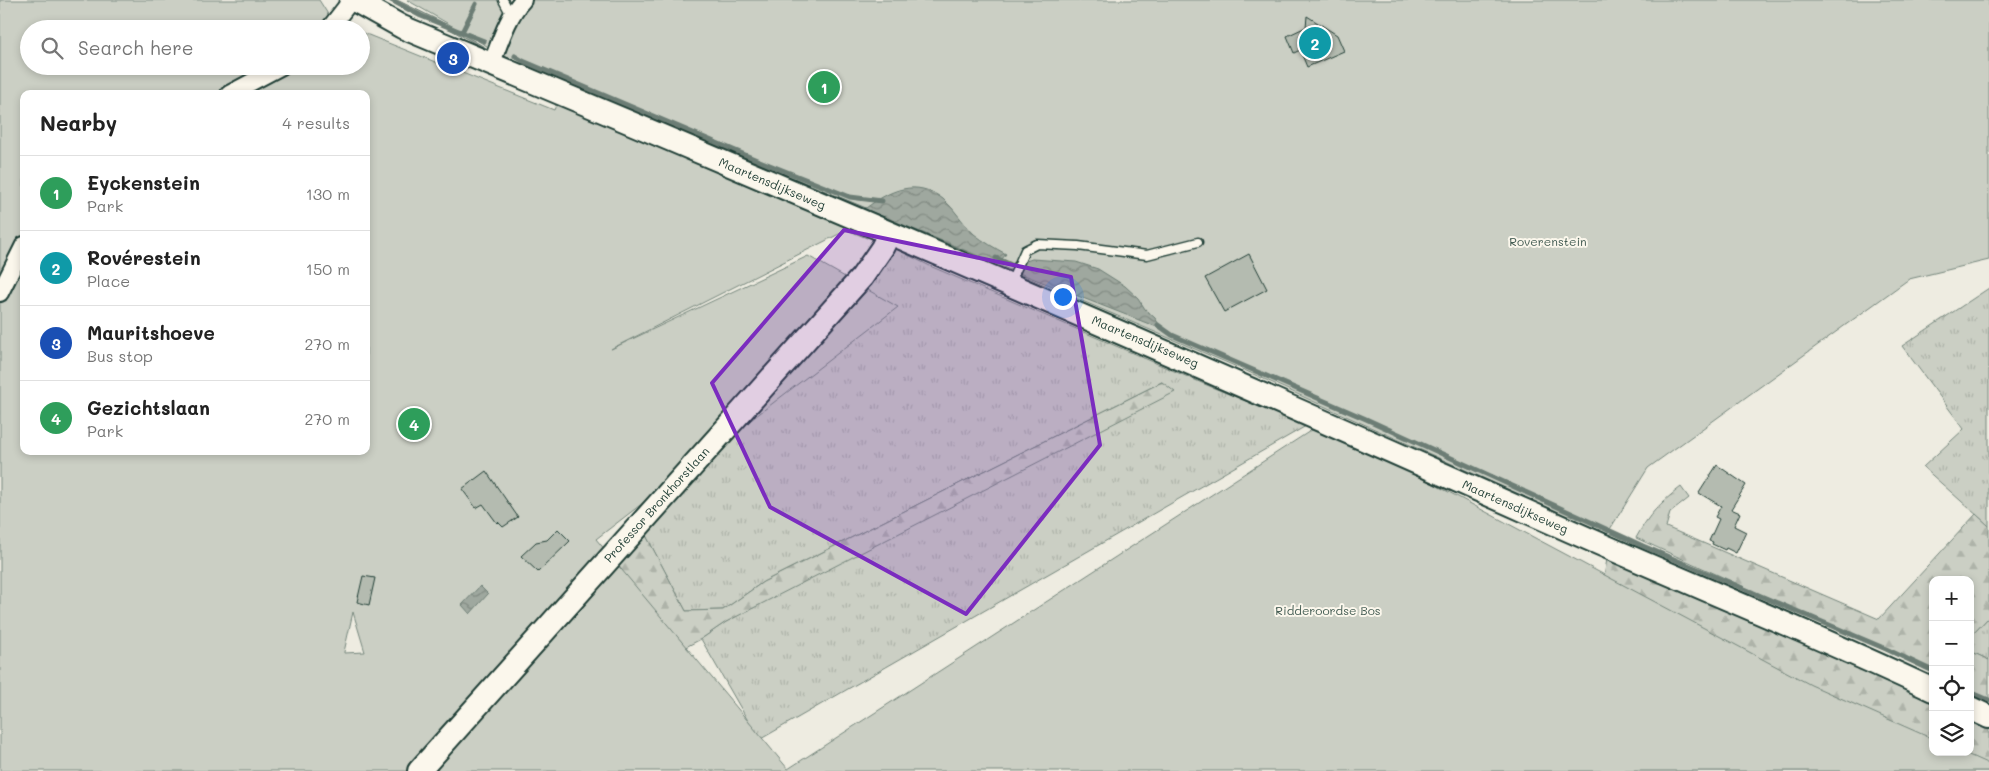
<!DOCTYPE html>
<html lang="en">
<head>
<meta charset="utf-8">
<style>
  :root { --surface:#fff; --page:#f6f6f6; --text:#222; --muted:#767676; --line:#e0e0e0; --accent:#d1495b }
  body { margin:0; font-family:Mali,sans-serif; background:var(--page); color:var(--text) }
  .controls { position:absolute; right:15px; bottom:15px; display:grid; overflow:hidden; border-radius:10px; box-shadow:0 2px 8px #0003 }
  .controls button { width:45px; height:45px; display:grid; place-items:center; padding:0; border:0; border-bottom:1px solid var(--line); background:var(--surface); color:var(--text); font:25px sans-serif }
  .you { position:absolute; left:1062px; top:296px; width:18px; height:18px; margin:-12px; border:4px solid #fff; border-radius:50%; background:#1a73e8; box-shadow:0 0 0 8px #1a73e833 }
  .badge { display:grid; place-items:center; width:32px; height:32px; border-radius:50%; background:var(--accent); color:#fff; font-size:16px; font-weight:700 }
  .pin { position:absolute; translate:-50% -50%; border:2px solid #fff; box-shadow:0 1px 5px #0006 }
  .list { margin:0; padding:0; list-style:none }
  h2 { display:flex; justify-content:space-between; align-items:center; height:65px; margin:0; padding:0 20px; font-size:21px }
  h2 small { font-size:16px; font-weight:400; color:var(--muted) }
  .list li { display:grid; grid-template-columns:32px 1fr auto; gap:15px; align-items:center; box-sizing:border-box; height:75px; padding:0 20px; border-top:1px solid var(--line) }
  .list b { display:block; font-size:19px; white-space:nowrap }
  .list p { margin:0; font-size:16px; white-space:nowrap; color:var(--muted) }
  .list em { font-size:16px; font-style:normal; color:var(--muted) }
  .icon { flex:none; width:28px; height:28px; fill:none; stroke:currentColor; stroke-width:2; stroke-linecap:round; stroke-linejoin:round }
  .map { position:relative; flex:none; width:1989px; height:771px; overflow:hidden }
  .search { position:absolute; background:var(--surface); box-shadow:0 2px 8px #0003; left:20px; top:20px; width:350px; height:55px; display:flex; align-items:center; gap:12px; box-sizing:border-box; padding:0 18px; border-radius:28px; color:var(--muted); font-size:19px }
  .panel { position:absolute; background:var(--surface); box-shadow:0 2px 8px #0003; left:20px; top:90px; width:350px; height:365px; border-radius:10px }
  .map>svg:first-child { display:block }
  .grass { fill:url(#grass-tufts); stroke:#75867c }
  .forest { fill:url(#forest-firs); stroke:#75867c }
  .green { fill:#cbcfc4; stroke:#75867c; fill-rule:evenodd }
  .water { fill:url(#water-waves); stroke:#6c7d74 }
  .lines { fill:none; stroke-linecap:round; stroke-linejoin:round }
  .stream { stroke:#6c7d74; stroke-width:5 }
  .building { fill:#b4bbb0; stroke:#1f3d34 }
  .lane-casing { stroke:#1f3d34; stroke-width:11 }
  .street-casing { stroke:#1f3d34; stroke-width:20 }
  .secondary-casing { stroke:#1f3d34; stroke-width:26 }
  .lane { stroke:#fbf7ec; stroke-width:8 }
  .street { stroke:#fbf7ec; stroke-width:16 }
  .secondary { stroke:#fbf7ec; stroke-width:22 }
  .marked { fill:#7b2cbf; fill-opacity:0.2; stroke:#7b2cbf; stroke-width:4; stroke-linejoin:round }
  .labels { text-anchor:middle; stroke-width:4; stroke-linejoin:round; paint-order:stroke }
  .street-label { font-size:12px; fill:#1f3d34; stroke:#fbf7ec }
  .park-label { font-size:12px; fill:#415a51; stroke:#fbf7ec }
</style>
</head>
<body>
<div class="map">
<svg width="1989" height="771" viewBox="0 0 1989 771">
  <defs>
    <pattern id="grass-tufts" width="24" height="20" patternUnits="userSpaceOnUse" patternTransform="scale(1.25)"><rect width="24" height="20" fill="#cbcfc4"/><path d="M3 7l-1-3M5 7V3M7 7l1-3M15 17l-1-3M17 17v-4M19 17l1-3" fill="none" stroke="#aeb3a9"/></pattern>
    <pattern id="forest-firs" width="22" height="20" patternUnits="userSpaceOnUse" patternTransform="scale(1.25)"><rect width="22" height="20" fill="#cbcfc4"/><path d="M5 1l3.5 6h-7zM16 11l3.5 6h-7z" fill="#aeb3a9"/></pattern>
    <pattern id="water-waves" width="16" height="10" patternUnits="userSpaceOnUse" patternTransform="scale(1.25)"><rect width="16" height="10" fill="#9fa89f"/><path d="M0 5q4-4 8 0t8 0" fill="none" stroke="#818a82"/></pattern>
  </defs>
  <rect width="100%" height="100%" fill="#eeece1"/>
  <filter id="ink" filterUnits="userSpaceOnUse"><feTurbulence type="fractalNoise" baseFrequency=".02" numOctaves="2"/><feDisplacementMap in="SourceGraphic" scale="10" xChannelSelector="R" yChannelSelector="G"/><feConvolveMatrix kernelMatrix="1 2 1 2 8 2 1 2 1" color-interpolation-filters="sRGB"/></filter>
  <g filter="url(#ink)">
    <path class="grass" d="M896,249l34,17 272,117 104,43 -547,314 -58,-101 25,-17 436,-240 -399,200 -40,28 -37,1 -44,-83z
      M1989,288v238l-66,-59 41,-38 -62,-83z
      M1989,617v43l-19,-9v-14z"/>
    <path class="forest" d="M1162,382l13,10 -449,230 -25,17 -246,129 187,-240 44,83 37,-1 40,-28z
      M1681,487l8,11 -19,15 -4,14 213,92 97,-105 13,12v91l-19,20v-57h-37v92l-297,-134c13,-24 23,-34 45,-51z
      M1608,553l325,150v49h37v-32l19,9v42h-530l143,-182z
      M1970,651l19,9v39l-19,-9z"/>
    <path class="green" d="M0,0h319l12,19 23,10h-325v37h332v-34l193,78 9,-22 318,134 -14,16 -20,-8 -236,119 197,-93 90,51 -302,232 192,230 533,-345 490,261 122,54v13h29l27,12v7h-1989zM24,94h342v357h-342zM353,612l12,40 -21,1v-1z
      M407,0h1582v260l-80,19 -261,189 -41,66 -363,-164 -433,-185 -305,-128z"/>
    <path class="water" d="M393,0h4l43,21 65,38 361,149c24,-18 50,-30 77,-9 12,10 20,25 31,35 10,8 21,14 32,20l-8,10 -494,-204 -65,-37z
      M1032,259l44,3 22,7 27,17 13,12 7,11 10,9 7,11 -143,-56 4,-11z
      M480,586l8,8 -18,20 -8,-9z"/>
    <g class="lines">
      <path class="stream" d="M391,0l30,16 63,25
        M462,32l14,-28
        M515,56l8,5 234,99 93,37 32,4
        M996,258l24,11
        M1158,325l14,10 194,84 277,127 243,103 47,22
        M1970,692l19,8"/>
    </g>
    <path class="building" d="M1307,16l30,19 7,16 -37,16 -7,-17 -6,3 -7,-17 19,-9z
      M1249,254l18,35 -43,23 -19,-34z
      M1717,465l29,20 -15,24 9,4 -6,13 12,6 -10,21 -10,-5 -1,2 -13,-6 1,-2 -4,-1 10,-22 -4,-2 6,-11 -22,-13z
      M486,471l32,46 -15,10 -5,-5 -1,1 -14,-19 -7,4 -14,-19z
      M558,529l12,12 -32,31 -17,-16 15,-14 11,-2z
      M363,576l12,2 -6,27 -12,-3z"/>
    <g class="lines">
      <g class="lane-casing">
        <path id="lane" d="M503,0l8,15
          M1011,282l14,-32 12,-6 41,2 69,9 51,-13"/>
      </g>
      <g class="street-casing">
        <path id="street" d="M329,29l17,-22 3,-7
          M491,65c8,-20 17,-50 32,-65
          M229,94l53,-28
          M0,293l24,-48"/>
      </g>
      <g class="secondary-casing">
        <path id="secondary" d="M354,0l48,27c387,161 772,327 1155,498 125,56 252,106 376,165
          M1970,708l19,9
          M419,771l443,-494 20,-29 7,-14"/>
      </g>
      <use href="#lane" class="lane"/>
      <use href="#street" class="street"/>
      <use href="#secondary" class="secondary"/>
    </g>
  </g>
  <path class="marked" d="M844,230l227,47 29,168 -134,169 -196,-107 -58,-124z"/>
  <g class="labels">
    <g class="street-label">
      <text transform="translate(772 184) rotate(23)" y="4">Maartensdijkseweg</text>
      <text transform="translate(1145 342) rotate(23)" y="4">Maartensdijkseweg</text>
      <text transform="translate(657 505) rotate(-48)" y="4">Professor Bronkhorstlaan</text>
      <text transform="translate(1515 507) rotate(24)" y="4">Maartensdijkseweg</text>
    </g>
    <g class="park-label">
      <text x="1548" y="246">Roverenstein</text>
      <text x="1328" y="615">Ridderoordse Bos</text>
    </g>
  </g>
</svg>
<div class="controls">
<button>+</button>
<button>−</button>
<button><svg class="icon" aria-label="locate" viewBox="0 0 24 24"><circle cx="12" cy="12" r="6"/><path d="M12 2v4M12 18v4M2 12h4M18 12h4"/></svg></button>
<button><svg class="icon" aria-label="layers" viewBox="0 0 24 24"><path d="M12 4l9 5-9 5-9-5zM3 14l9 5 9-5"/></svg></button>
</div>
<div class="you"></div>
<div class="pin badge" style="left:824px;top:87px;background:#2e9e5b">1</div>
<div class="pin badge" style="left:1315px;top:43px;background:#0f9aa8">2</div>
<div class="pin badge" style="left:453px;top:58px;background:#1a4fb4">3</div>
<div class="pin badge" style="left:414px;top:424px;background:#2e9e5b">4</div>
<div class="search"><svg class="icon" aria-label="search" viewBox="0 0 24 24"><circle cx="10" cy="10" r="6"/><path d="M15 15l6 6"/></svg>Search here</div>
<section class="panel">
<h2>Nearby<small>4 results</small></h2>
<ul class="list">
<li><span class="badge" style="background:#2e9e5b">1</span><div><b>Eyckenstein</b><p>Park</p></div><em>130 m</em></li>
<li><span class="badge" style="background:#0f9aa8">2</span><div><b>Rovérestein</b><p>Place</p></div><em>150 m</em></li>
<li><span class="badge" style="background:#1a4fb4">3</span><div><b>Mauritshoeve</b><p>Bus stop</p></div><em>270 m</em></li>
<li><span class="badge" style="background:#2e9e5b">4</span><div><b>Gezichtslaan</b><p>Park</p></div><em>270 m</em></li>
</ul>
</section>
</div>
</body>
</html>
